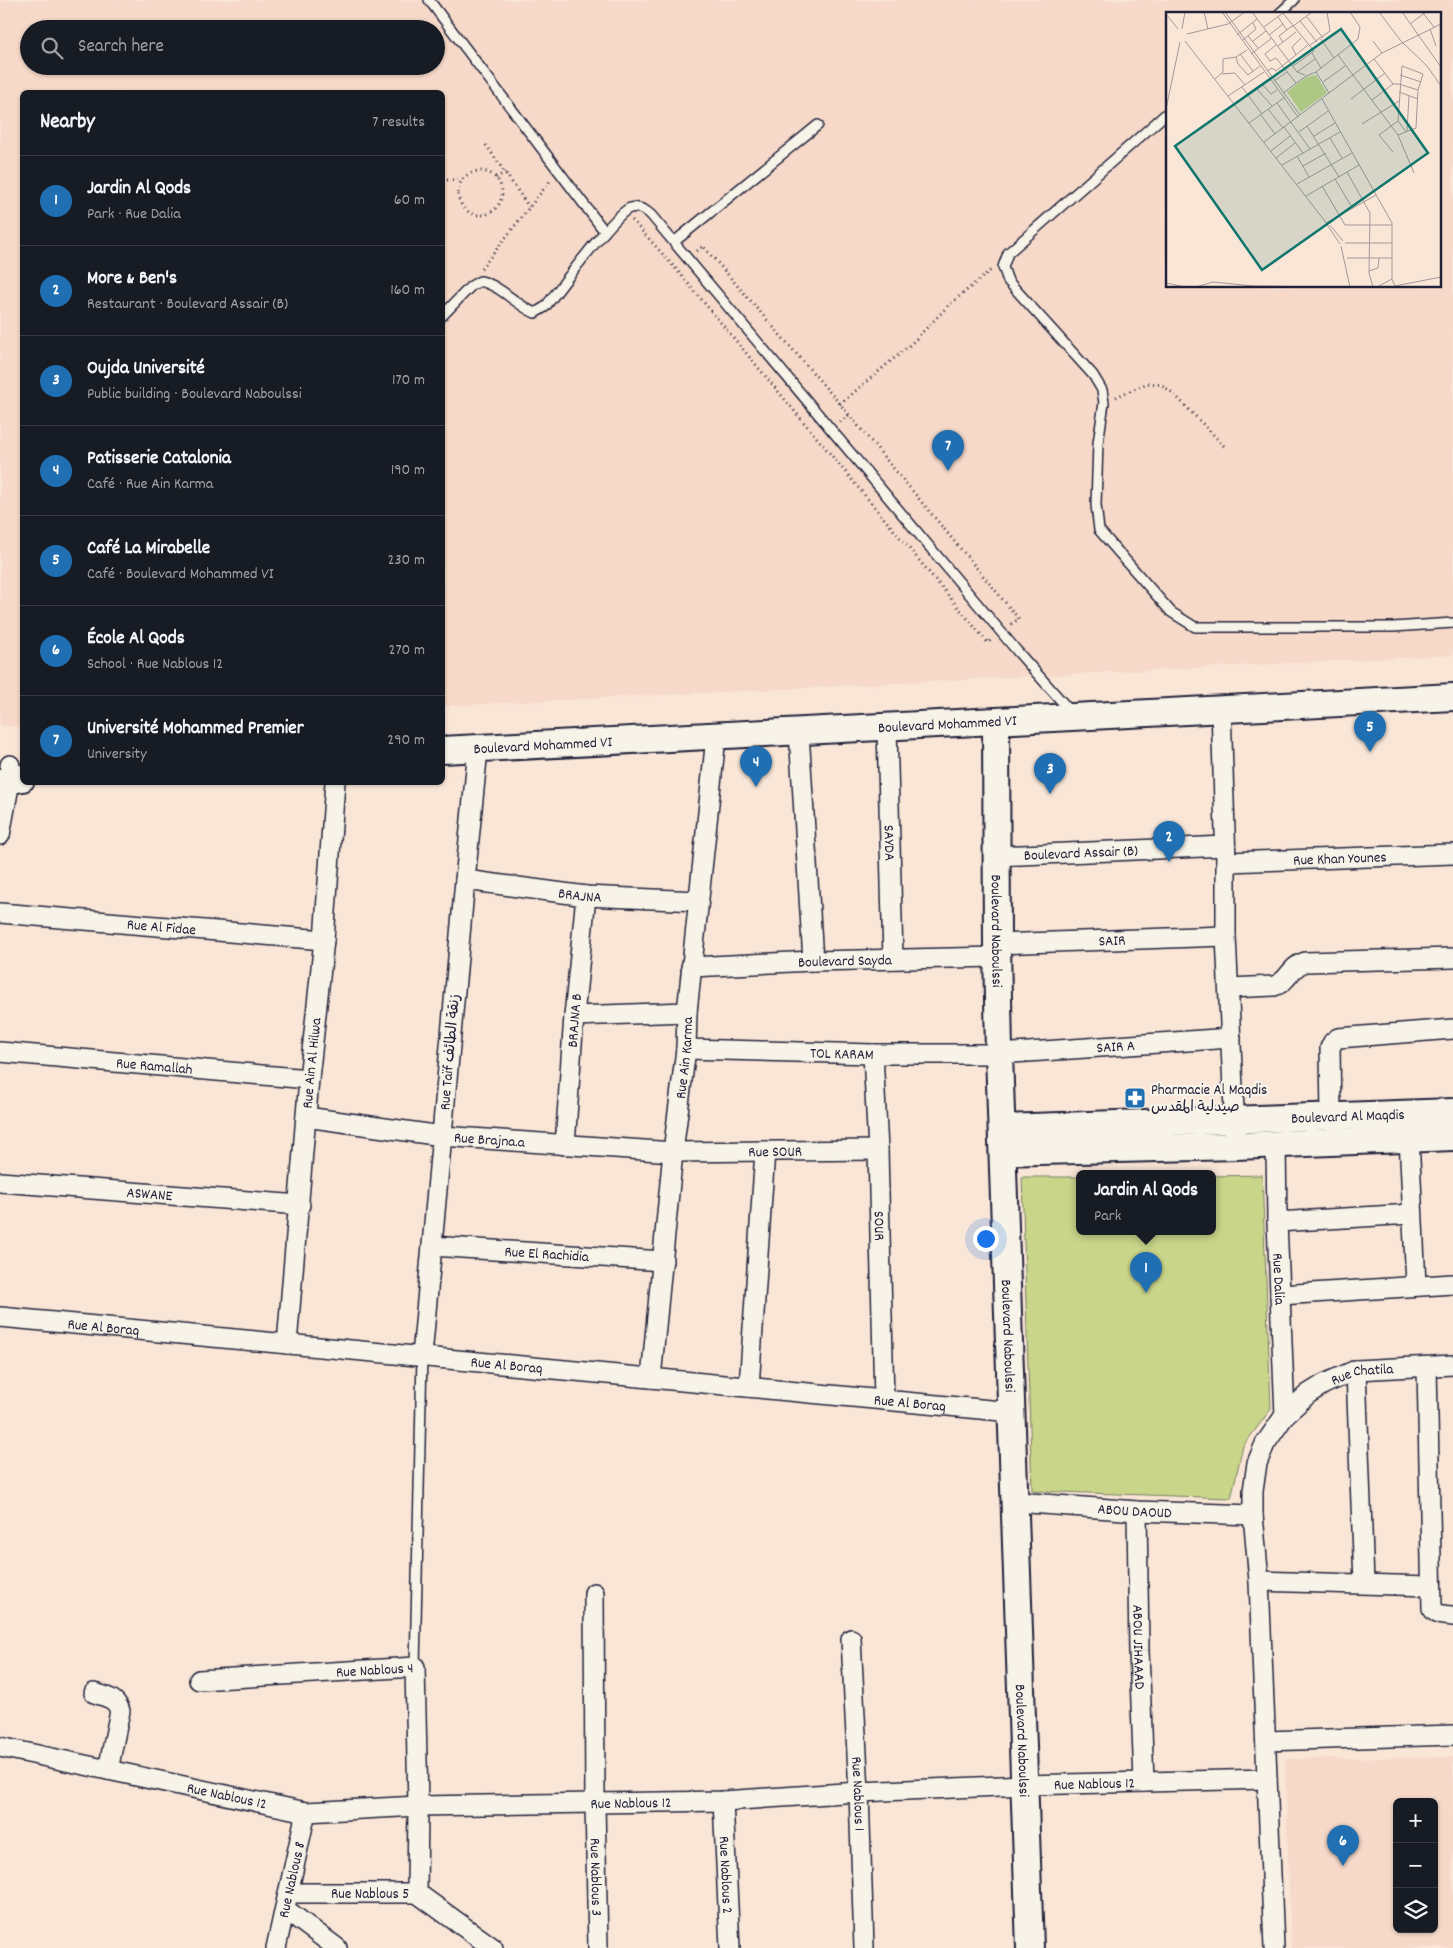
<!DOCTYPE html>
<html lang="en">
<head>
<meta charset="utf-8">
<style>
  :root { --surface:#171b24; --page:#20242c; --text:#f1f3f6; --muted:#9ea1a6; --line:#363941; --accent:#1f6fb2 }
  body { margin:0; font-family:Dekko,"Playpen Sans Arabic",sans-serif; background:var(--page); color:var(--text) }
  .controls { position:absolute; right:15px; bottom:15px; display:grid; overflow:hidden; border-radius:8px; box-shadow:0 1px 4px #0004 }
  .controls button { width:45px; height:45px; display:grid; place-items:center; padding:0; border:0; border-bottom:1px solid var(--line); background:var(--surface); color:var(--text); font:25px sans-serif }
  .you { position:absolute; left:985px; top:1238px; width:18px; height:18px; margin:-12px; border:4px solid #fff; border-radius:50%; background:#1a73e8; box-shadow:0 0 0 8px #1a73e833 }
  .badge { display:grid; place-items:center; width:32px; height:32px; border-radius:50%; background:var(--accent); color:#fff; font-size:16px; font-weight:700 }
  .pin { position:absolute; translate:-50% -41px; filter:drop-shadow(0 1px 2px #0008) }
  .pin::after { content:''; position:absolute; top:26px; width:18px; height:15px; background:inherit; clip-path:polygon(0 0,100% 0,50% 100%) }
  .popup { position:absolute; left:1076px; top:1170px; width:140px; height:65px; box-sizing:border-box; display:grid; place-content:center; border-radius:8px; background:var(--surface); filter:drop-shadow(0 1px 4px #0005); font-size:16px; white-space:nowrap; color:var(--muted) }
  .popup b { font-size:19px; color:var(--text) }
  .popup::after { content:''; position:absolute; left:50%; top:100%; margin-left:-10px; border:10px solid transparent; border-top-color:var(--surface) }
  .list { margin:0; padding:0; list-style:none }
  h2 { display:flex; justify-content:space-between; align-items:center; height:65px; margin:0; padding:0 20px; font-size:21px }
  h2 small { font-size:16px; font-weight:400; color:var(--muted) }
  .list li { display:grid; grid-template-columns:32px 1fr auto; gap:15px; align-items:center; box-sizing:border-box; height:90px; padding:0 20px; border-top:1px solid var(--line) }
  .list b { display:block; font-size:19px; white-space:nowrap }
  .list p { margin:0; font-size:16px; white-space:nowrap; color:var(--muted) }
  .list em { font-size:16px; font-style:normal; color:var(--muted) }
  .icon { flex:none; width:28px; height:28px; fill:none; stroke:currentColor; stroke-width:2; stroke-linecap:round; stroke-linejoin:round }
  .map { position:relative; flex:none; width:1453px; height:1948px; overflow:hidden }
  .search { position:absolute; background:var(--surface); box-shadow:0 1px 4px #0004; left:20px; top:20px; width:425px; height:55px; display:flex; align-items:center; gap:12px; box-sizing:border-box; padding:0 18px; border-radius:28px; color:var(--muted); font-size:19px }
  .panel { position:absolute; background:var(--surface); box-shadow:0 1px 4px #0004; left:20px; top:90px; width:425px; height:695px; border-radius:8px }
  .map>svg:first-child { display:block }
  .built { fill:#f6d9c8; fill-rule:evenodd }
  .green { fill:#c9d68a; stroke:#767c62 }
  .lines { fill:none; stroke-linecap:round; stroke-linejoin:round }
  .lane-casing { stroke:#22223b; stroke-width:12 }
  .street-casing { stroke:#22223b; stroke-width:22 }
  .secondary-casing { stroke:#22223b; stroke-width:30 }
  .path { stroke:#22223b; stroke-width:3; stroke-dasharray:1 4; stroke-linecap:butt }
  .lane { stroke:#f7f3e8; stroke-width:9 }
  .street { stroke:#f7f3e8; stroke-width:19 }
  .secondary { stroke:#f7f3e8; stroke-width:26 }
  .labels { text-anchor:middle; stroke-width:4.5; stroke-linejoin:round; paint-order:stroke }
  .street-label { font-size:15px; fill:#22223b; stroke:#f7f3e8 }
  .poi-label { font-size:15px; fill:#22223b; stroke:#f7f3e8; text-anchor:start }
  .inset-road { fill:none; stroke:#a39899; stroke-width:1 }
  .view { fill:#0f766e; fill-opacity:0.15; stroke:#0f766e; stroke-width:2.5 }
  .inset-edge { fill:none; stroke:#22223b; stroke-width:2.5 }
</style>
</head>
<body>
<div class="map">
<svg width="1453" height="1948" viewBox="0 0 1453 1948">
  <rect width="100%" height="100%" fill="#f9e6d7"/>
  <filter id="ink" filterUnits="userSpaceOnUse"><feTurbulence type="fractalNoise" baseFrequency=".02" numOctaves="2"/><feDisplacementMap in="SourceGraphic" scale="10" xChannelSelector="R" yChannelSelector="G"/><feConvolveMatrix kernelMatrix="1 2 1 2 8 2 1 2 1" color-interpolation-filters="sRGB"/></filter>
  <g filter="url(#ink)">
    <path class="built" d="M0,0h1453v655l-1010,51 -1,-614h-420v635l-22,-1zM1167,14h272v272h-272zM29,29h407v37h-407z
      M1453,1757v191h-162l-6,-189zM1397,1802h37v127h-37z"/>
    <path class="green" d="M1262,1175l9,234 -28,37 -12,52 -199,-7 -10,-314h58v55h132v-56z"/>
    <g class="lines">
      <g class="lane-casing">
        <path id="lane" d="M429,0l176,232
          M1279,14l15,-14
          M1167,113l-159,140 -5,14 5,14 85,94 9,15 2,13 -6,40 -2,62 3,25 72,82 24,15h198l60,-4
          M674,242l144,-117
          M442,316l29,-30 9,-5c20,4 36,24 55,32l10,-6c14,-17 69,-93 85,-99 8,-2 16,2 21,7l366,436 54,61
          M415,1667l7,-311"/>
      </g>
      <g class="street-casing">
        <g id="street">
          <path d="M1221,709l5,153v74l9,196"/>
          <path id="s1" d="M887,728l6,231"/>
          <path d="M799,732l14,229"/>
          <path d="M0,835l10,-54v-16"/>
          <path id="s2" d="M996,856l229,-10"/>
          <path id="s3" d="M1226,862l227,-8"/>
          <path id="s4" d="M465,880l121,16 112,5"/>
          <path id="s5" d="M0,913l324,27"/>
          <path id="s6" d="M997,944l229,-8"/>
          <path id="s7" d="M691,967l122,-6 184,-4"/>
          <path d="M1229,988l45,-2c15,-4 15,-19 31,-24l148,-4"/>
          <path d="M574,1016l113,-4"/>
          <path id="s8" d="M686,1049l187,5h126l232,-16"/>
          <path id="s9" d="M0,1052l309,27"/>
          <path id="s10" d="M873,1054l5,96 6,250"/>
          <path id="s11" d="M306,1117l136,19 231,16 205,-2"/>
          <path d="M1331,1117l-1,-69 3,-6 5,-4 115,-9"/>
          <path d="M1409,1138l7,147"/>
          <path id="s12" d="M1276,1144l1,78 8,193"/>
          <path id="s13" d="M565,1145l9,-129 12,-120"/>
          <path id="s14" d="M0,1182l300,23"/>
          <path d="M1277,1222l135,-8"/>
          <path id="s15" d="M432,1246l231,15"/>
          <path d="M1280,1295l173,-11"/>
          <path id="s16" d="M0,1317l1012,95"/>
          <path id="s17" d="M287,1344l22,-265 15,-139 11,-158"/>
          <path d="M422,1356l43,-476 13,-131"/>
          <path d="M1427,1367l5,241c5,8 12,7 21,8"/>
          <path d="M1356,1370l8,213"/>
          <path id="s18" d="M651,1378l22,-226 13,-103 1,-37 29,-275"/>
          <path d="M749,1387l16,-236"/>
          <path id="s19" d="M1016,1502l121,9 116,4"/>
          <path id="s20" d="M1137,1511l2,140 5,131"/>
          <path d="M1259,1581l171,5"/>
          <path id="s21" d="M594,1593l1,211 3,144"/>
          <path id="s22" d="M851,1639l8,153 5,156"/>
          <path id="s23" d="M199,1680l216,-13 3,139 -1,87"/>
          <path d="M94,1693c13,4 22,5 26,18l-12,59"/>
          <path d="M1266,1741l187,-6"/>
          <path id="s24" d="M0,1747l306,65 112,-6 305,-5 136,-9 166,-7 242,-6"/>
          <path id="s25" d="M723,1801l7,147"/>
          <path id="s26" d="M289,1893h128l76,55"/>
          <path d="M285,1909l52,39"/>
          <path id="s27" d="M276,1948l30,-136"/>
          <path id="s28" d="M1274,1948l-15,-367 -6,-66v-24l4,-28 8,-19 20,-29 23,-21 16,-10 32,-14 97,-5"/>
        </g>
      </g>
      <g class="secondary-casing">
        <g id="secondary">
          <path id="s29" d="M996,722l1,222 2,110 31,894"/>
          <path id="s30" d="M442,750l1011,-53"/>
          <path d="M0,782l22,-4"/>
          <path id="s31" d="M1002,1128l451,-16"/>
          <path d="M1003,1152l233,-6 217,-9"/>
        </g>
      </g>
      <path class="path" d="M486,145l43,62
        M458 193a22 22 0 1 1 44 0a22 22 0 1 1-44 0Z
        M496,178l9,-6
        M442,180h20
        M632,220l44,49 312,374 4,-4
        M697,251l6,-5 137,158 179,215 -8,5
        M481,269l69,-88
        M1116,397l32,-14 14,2 12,9 50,52
        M840,404l70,-59 39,-40 42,-35
        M840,422l9,-7"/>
      <use href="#lane" class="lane"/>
      <use href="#street" class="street"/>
      <use href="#secondary" class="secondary"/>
    </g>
  </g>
  <defs>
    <g id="pharmacy-square" transform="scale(1.125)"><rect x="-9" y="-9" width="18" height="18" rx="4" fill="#1f6fb2" stroke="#f7f3e8"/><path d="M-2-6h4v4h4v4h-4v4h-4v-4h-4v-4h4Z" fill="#fff"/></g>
  </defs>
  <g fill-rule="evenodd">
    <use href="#pharmacy-square" x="1135" y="1098"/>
  </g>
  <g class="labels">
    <g class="street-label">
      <text dy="5" stroke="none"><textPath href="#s30" startOffset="506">Boulevard Mohammed VI</textPath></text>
      <text dy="5" stroke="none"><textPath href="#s30" startOffset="101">Boulevard Mohammed VI</textPath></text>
      <text dy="5" stroke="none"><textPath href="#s1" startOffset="115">SAYDA</textPath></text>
      <text dy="5" stroke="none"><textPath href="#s2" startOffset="85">Boulevard Assair (B)</textPath></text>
      <text dy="5" stroke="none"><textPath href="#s3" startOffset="114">Rue Khan Younes</textPath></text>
      <text dy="5" stroke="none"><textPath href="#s4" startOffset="116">BRAJNA</textPath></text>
      <text dy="5" stroke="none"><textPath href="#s5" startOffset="162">Rue Al Fidae</textPath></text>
      <text dy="5" stroke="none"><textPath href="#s29" startOffset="209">Boulevard Naboulssi</textPath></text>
      <text dy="5" stroke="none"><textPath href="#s6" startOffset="115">SAIR</textPath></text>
      <text dy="5" stroke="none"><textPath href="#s7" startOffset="154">Boulevard Sayda</textPath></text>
      <text dy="5" stroke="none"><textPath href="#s13" startOffset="125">BRAJNA B</textPath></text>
      <text dy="5" stroke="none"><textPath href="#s8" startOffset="430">SAIR A</textPath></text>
      <text transform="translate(449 1052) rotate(-85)" y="5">Rue Taïf زنقة الطائف</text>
      <text dy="5" stroke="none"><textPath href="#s8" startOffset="156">TOL KARAM</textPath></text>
      <text dy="5" stroke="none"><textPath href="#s18" startOffset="322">Rue Ain Karma</textPath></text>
      <text dy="5" stroke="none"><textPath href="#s17" startOffset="282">Rue Ain Al Hilwa</textPath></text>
      <text dy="5" stroke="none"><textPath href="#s9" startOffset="155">Rue Ramallah</textPath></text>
      <text dy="5" stroke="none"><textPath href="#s31" startOffset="346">Boulevard Al Maqdis</textPath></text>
      <text dy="5" stroke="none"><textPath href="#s11" startOffset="185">Rue Brajna.a</textPath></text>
      <text dy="5" stroke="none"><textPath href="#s11" startOffset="471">Rue SOUR</textPath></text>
      <text dy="5" stroke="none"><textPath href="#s14" startOffset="150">ASWANE</textPath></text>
      <text dy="5" stroke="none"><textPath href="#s10" startOffset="172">SOUR</textPath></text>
      <text dy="5" stroke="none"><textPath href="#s15" startOffset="115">Rue El Rachidia</textPath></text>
      <text dy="5" stroke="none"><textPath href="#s12" startOffset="135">Rue Dalia</textPath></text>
      <text dy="5" stroke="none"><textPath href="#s16" startOffset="104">Rue Al Boraq</textPath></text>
      <text dy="5" stroke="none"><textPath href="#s29" startOffset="614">Boulevard Naboulssi</textPath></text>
      <text dy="5" stroke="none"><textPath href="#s16" startOffset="509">Rue Al Boraq</textPath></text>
      <text dy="5" stroke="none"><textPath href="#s28" startOffset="632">Rue Chatila</textPath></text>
      <text dy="5" stroke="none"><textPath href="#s16" startOffset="914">Rue Al Boraq</textPath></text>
      <text dy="5" stroke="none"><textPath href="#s19" startOffset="119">ABOU DAOUD</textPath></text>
      <text dy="5" stroke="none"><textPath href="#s20" startOffset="136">ABOU JIHAAAD</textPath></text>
      <text dy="5" stroke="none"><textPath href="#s23" startOffset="176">Rue Nablous 4</textPath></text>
      <text dy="5" stroke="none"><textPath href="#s29" startOffset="1019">Boulevard Naboulssi</textPath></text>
      <text dy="5" stroke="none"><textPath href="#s24" startOffset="1102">Rue Nablous 12</textPath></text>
      <text dy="5" stroke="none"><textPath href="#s22" startOffset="155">Rue Nablous 1</textPath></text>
      <text dy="5" stroke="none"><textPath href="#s24" startOffset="232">Rue Nablous 12</textPath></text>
      <text dy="5" stroke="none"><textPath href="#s24" startOffset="638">Rue Nablous 12</textPath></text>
      <text dy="5" stroke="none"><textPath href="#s25" startOffset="74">Rue Nablous 2</textPath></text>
      <text dy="5" stroke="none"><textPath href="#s21" startOffset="284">Rue Nablous 3</textPath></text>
      <text dy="5" stroke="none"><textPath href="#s27" startOffset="70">Rue Nablous 8</textPath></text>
      <text dy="5" stroke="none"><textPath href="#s26" startOffset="81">Rue Nablous 5</textPath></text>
    </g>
    <g class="poi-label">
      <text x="1151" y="1094">Pharmacie Al Maqdis<tspan x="1151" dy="17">صيدلية المقدس</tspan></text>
    </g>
  </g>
  <g transform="translate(1166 12)">
    <rect width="275" height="275" fill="#f9e6d7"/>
    <path d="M150,63l11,18 -26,19 -14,-20 19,-15z" fill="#c9d68a"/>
    <path class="inset-road" d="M38,0l4,17M56,0l76,105M59,0l75,103M86,0l45,60 8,3M116,0l32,39 -21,15M213,0l22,29 26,25 14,20M236,0l39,55M257,1l11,14M0,2l12,15M112,5l9,13M141,5l16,21M134,9l17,21M244,12l16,-12M98,15l19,-14M126,15l20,-15M16,17l3,-17M264,17l6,17M21,22l41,-10 17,-12M71,23l20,-16M103,23l14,-11M82,24l10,12M155,27l13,19M77,28l13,-11 -3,-6M19,29l139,179 16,24M87,29l13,-10M207,29l9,12M117,30l-4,-6 13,-10M110,33l-11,9 5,7 6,-3 20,25M144,33l20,-14 -3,-19M112,34l18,-14M146,41l9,15M74,42l13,17M85,42l21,-16M130,43l-4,-8 9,-9M172,43l60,80 16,38M70,45l2,7 10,11 12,-9M208,47l19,25M101,59l5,-3 4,3 32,-26M131,60l18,-13M150,60l13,21M56,62l13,-1 10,12M234,63l21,7M49,67l8,-7v-13l13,-2 11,-7M108,69l13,-9M157,70l22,-16M233,72l19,6M76,75l20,27M90,76l16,18M233,80l19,7M117,81l23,-17 10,-4 42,-33 2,-12 -10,-15M81,82l15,-10 9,10 6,-4M62,84l36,-24M156,87l70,124v56l-15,8M185,87l34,-26M206,88l21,-16h6M111,91l33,46M0,97l14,-67M102,97l15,19M95,103l14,19M83,111l36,-26M196,112l37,-23M141,114l32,51M118,115l19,26M241,119l2,-35M133,120l29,-21M232,123l18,-7v-1l2,-37 5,-16 -21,-8 -4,55 8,11M148,124l21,-13M164,126l12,20M98,130l118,-89 59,-29M105,139l19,-15M227,140l-14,-17 19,-14M131,144l12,21M110,146l19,-15M116,153l58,-33M137,154l23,-13M181,160l23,41 -1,60 4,14M169,167l18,30M131,172l55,-31M156,174l23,39h47M140,184l53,-31M160,211l50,-28M164,213l13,16M179,231h47M175,234l9,41M181,246h45M203,259l9,-3 1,-10M226,267l3,7 46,-9M0,271l19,4M30,275l17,-5 40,4 79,1"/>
    <path class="view" d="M175,17l87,124 -166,117 -87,-124z"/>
    <rect width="275" height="275" class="inset-edge"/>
  </g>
</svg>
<div class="controls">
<button>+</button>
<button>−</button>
<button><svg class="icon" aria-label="layers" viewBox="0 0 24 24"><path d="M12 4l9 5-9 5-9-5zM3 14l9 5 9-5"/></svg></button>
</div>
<div class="you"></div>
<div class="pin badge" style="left:1146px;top:1293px">1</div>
<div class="popup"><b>Jardin Al Qods</b>Park</div>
<div class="pin badge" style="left:1169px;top:862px">2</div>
<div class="pin badge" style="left:1050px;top:794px">3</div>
<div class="pin badge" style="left:756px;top:787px">4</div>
<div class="pin badge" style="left:1370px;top:752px">5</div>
<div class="pin badge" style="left:1343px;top:1866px">6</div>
<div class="pin badge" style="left:948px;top:471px">7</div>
<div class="search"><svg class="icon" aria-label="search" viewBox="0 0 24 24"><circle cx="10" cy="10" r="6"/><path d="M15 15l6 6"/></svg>Search here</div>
<section class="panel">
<h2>Nearby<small>7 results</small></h2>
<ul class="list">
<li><span class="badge">1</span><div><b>Jardin Al Qods</b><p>Park · Rue Dalia</p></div><em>60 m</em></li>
<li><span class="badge">2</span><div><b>More &amp; Ben's</b><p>Restaurant · Boulevard Assair (B)</p></div><em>160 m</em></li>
<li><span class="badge">3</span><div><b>Oujda Université</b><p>Public building · Boulevard Naboulssi</p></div><em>170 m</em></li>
<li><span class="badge">4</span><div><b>Patisserie Catalonia</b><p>Café · Rue Ain Karma</p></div><em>190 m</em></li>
<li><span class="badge">5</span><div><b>Café La Mirabelle</b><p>Café · Boulevard Mohammed VI</p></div><em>230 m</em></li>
<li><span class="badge">6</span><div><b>École Al Qods</b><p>School · Rue Nablous 12</p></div><em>270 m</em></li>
<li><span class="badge">7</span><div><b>Université Mohammed Premier</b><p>University</p></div><em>290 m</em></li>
</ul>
</section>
</div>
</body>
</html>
